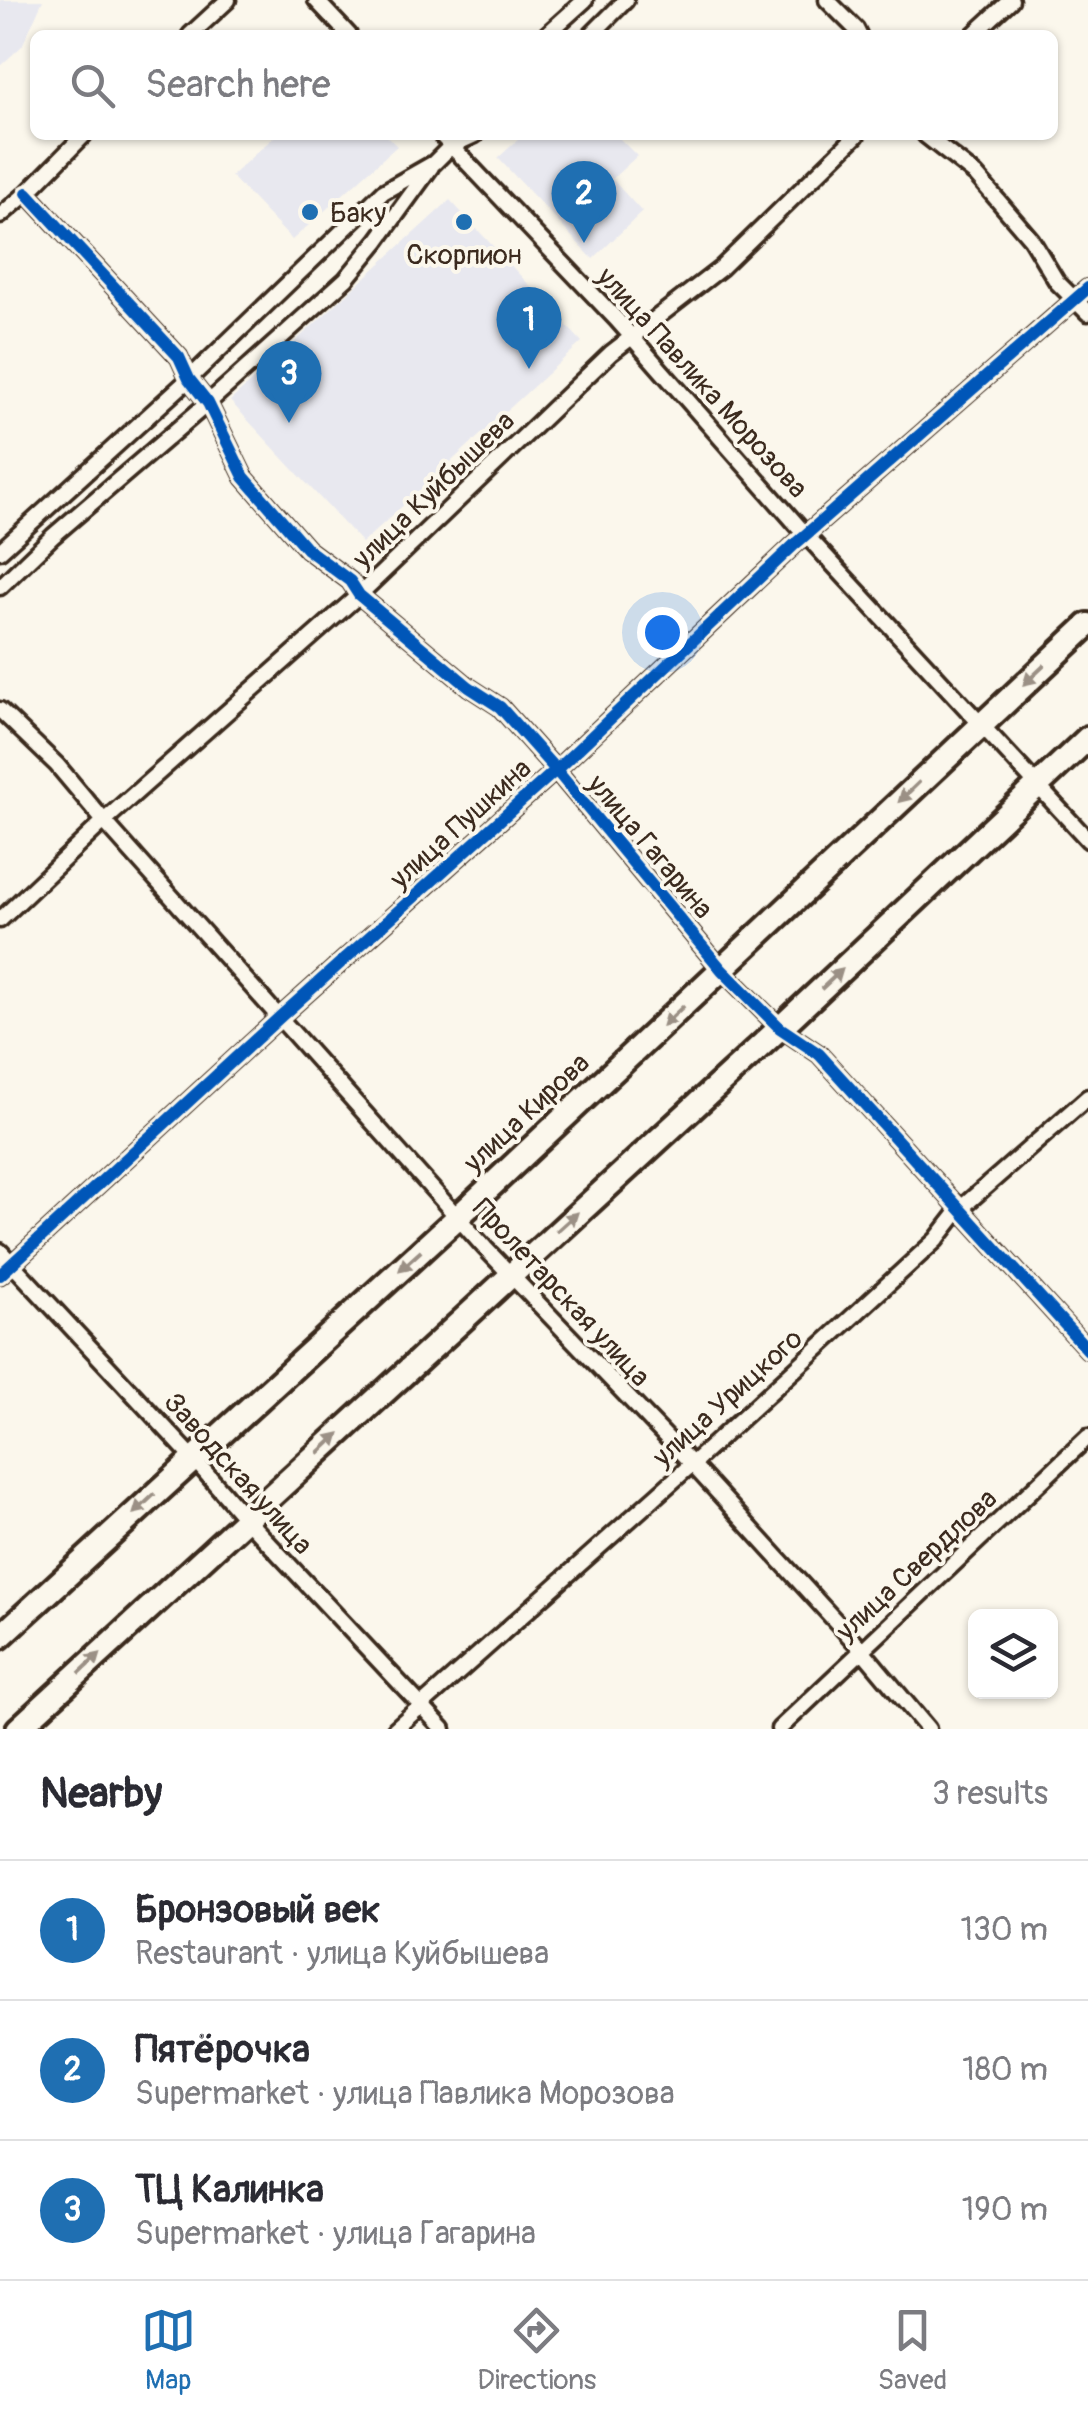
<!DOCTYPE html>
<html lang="en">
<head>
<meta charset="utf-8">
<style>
  :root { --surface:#fff; --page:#f7f7f7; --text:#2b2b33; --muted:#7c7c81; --line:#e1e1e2; --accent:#1f6fb2 }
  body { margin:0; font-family:Pangolin,sans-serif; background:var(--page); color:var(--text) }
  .controls { position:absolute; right:30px; bottom:30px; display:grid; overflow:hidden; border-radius:15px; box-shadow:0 2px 8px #0004 }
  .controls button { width:90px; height:90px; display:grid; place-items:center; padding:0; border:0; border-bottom:2px solid var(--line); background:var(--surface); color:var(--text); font:50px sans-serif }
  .you { position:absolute; left:662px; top:632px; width:35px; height:35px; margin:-25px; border:8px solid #fff; border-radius:50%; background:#1a73e8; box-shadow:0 0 0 15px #1a73e833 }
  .badge { display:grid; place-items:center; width:65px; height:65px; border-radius:50%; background:var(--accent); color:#fff; font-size:32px; font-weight:700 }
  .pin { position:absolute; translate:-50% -82px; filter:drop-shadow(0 2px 5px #0008) }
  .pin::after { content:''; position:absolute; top:52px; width:35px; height:30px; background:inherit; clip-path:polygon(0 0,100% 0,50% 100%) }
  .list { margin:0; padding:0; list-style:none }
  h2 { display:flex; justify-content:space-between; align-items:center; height:130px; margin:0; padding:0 40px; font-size:42px }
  h2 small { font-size:32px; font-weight:400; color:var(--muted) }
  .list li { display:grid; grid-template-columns:65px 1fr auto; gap:30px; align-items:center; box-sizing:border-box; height:140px; padding:0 40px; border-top:2px solid var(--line) }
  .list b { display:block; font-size:38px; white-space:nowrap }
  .list p { margin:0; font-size:32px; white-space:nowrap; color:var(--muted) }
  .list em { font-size:32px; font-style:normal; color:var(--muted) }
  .icon { flex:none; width:55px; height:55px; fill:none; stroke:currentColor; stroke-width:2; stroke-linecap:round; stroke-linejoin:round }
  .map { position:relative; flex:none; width:1088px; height:1729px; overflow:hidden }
  .search { position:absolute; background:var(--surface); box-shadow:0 2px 8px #0004; left:30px; right:30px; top:30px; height:110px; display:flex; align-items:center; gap:25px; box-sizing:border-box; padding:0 35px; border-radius:15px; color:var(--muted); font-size:38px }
  .sheet { height:550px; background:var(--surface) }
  nav { display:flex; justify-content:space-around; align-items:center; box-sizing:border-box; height:140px; border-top:2px solid var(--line); background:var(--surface); font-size:28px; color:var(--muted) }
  nav a { display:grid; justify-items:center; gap:5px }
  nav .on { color:var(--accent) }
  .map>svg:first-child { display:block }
  .built { fill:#e8e8ef }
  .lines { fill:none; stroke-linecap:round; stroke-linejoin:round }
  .minor-casing { stroke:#3b2a1e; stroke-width:21 }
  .primary-casing { stroke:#3b2a1e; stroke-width:30 }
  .minor { stroke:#fbf7ec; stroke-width:14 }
  .primary { stroke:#fbf7ec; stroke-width:22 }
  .cycleway-casing { stroke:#fbf7ec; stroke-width:19 }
  .cycleway { stroke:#0057b8; stroke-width:12 }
  .oneway { fill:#9b9085 }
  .poi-dot { fill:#1f6fb2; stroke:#fbf7ec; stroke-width:4 }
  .labels { text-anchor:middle; stroke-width:8; stroke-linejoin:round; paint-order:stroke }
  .poi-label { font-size:28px; fill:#3b2a1e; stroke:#fbf7ec; text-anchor:start }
  .street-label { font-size:28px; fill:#3b2a1e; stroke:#fbf7ec }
</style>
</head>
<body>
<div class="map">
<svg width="1088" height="1729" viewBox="0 0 1088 1729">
  <rect width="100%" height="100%" fill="#fbf7ec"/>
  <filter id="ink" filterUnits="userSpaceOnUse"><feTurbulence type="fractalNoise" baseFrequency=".01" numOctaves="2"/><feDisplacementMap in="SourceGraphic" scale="20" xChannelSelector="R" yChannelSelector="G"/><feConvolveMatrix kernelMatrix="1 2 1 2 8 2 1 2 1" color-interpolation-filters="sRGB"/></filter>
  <g filter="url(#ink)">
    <path class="built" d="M0,0h43l-21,46 -22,20z
      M276,135h110l11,11 -105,94 -61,-64z
      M523,135h93l21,21 -25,23 30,33 -49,47 -95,-101z
      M450,200l132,142 -220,201 -132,-142z"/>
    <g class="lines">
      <g class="minor-casing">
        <path id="minor" d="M316,0l33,35
          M827,0l29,29 3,6
          M190,35l38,-35
          M546,35l39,-35
          M591,35l35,-35
          M973,35l38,-35
          M441,135l176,185 188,214 283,306
          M925,135l51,40 55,64 26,43 31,31
          M451,146l24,-11
          M27,193l152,164 10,22 19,24 36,74 63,72 43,32 9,14 110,92 31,20 56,63 166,200 58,58 39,26 269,296
          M0,216l27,-23 57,-58
          M0,551l189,-172 194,-187 51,-29 17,-17 4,-11
          M0,587l53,-51 155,-133 138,-124 32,-39 53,-73
          M0,710l57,55 47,56 381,427 207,216 170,186 66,79
          M0,920l104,-99 255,-226 252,-242 110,-85 136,-133
          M0,1251l193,207 53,61 197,210
          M0,1275l280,-258 276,-247 238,-225 294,-257
          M395,1729l297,-265 244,-224 24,-31 128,-112
          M779,1729l309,-292"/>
      </g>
      <g class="primary-casing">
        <path id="primary" d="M0,1637l458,-420 630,-592
          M18,1729l762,-701 308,-290"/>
      </g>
      <use href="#minor" class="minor"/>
      <use href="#primary" class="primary"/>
      <g class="cycleway-casing">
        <path id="cycleway" d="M27,193l152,164 10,22 19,24 36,74 63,72 43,32 9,14 110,92 31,20 56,63 166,200 58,58 39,26 269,296
          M0,1275l280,-258 276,-247 238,-225 294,-257"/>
      </g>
      <use href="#cycleway" class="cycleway"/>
    </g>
    <defs><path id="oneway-solid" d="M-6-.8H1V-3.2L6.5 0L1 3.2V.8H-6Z" transform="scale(2.5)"/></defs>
    <g class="oneway">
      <use href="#oneway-solid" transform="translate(1034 675) rotate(137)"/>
      <use href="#oneway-solid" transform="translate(909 792) rotate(136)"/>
      <use href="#oneway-solid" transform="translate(832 979) rotate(-43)"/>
      <use href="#oneway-solid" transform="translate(673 1016) rotate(137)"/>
      <use href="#oneway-solid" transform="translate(567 1222) rotate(-42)"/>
      <use href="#oneway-solid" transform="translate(410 1261) rotate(138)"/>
      <use href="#oneway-solid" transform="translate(329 1443) rotate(-43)"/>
      <use href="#oneway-solid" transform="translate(144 1504) rotate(137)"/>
      <use href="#oneway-solid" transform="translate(90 1663) rotate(-43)"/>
    </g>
  </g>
  <g class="poi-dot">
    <circle cx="310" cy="212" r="10"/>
    <circle cx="464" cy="222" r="10"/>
  </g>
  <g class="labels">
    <g class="poi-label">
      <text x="330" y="222">Баку</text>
      <text x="464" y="264" text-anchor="middle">Скорпион</text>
    </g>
    <g class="street-label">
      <text transform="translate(703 382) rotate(48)" y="10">улица Павлика Морозова</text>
      <text transform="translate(433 489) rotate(-44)" y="10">улица Куйбышева</text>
      <text transform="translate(460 823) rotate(-42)" y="10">улица Пушкина</text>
      <text transform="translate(651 846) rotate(50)" y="10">улица Гагарина</text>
      <text transform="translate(526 1112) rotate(-43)" y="10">улица Кирова</text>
      <text transform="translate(562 1292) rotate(47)" y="10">Пролетарская улица</text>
      <text transform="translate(727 1397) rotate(-42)" y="10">улица Урицкого</text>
      <text transform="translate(239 1473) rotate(48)" y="10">Заводская улица</text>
      <text transform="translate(916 1564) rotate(-43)" y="10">улица Свердлова</text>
    </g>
  </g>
</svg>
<div class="controls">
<button><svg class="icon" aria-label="layers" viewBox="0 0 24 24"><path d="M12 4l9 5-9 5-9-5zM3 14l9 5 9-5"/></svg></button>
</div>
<div class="you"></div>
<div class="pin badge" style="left:529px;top:369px">1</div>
<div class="pin badge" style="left:584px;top:243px">2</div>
<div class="pin badge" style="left:289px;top:423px">3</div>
<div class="search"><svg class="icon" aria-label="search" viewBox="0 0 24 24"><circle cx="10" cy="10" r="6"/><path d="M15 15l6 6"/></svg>Search here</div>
</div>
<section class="sheet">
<h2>Nearby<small>3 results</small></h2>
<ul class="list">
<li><span class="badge">1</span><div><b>Бронзовый век</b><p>Restaurant · улица Куйбышева</p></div><em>130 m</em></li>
<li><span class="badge">2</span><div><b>Пятёрочка</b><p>Supermarket · улица Павлика Морозова</p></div><em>180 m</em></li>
<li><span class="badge">3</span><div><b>ТЦ Калинка</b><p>Supermarket · улица Гагарина</p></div><em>190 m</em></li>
</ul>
</section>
<nav>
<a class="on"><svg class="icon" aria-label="map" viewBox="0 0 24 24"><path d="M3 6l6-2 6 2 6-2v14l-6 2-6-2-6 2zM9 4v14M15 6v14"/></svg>Map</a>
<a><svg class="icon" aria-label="directions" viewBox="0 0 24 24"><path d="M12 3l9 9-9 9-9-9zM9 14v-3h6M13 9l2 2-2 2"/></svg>Directions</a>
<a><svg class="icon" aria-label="saved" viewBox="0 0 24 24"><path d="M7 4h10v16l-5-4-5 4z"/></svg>Saved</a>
</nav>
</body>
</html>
